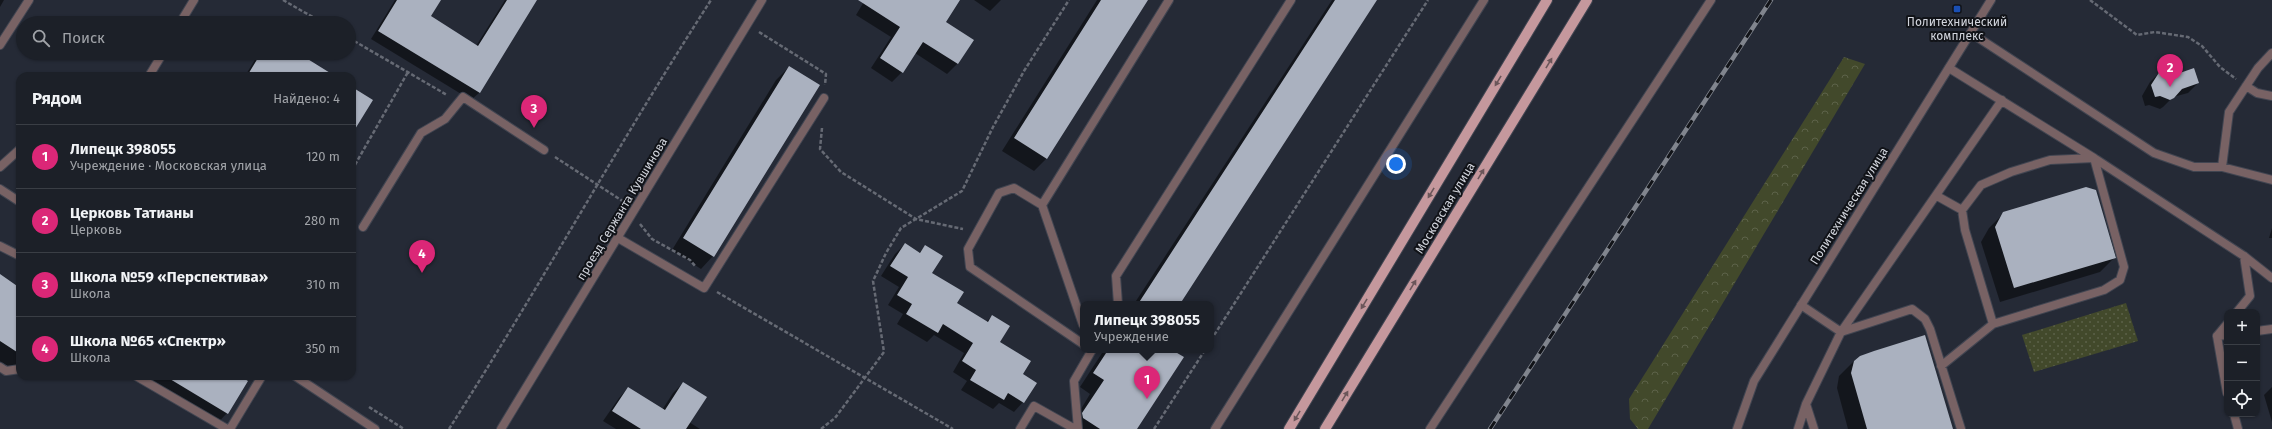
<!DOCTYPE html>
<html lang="ru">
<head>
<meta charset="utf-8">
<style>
  :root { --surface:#1c2028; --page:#252830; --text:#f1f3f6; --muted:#a0a3a8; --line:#3a3e45; --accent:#db2777 }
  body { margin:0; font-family:"Fira Sans",sans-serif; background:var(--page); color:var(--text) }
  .controls { position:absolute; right:12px; bottom:12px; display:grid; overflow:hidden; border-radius:8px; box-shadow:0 1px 3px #0004 }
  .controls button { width:36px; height:36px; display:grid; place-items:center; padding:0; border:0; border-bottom:1px solid var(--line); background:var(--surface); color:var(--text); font:20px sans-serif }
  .you { position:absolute; left:1396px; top:164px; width:14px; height:14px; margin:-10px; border:3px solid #fff; border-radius:50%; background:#1a73e8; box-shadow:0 0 0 6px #1a73e833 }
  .badge { display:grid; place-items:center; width:26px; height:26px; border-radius:50%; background:var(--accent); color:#fff; font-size:13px; font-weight:700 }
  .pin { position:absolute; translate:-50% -33px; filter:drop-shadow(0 1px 2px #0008) }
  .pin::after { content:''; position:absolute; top:21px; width:14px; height:12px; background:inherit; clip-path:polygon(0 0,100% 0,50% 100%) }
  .popup { position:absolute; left:1080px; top:301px; width:134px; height:52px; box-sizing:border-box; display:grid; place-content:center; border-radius:8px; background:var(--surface); filter:drop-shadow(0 1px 3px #0005); font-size:13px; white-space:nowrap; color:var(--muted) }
  .popup b { font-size:15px; color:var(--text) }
  .popup::after { content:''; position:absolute; left:50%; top:100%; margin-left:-8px; border:8px solid transparent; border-top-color:var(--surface) }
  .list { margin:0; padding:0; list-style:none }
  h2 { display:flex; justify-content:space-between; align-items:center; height:52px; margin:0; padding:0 16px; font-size:17px }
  h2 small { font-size:13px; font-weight:400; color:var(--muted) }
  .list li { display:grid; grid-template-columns:26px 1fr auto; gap:12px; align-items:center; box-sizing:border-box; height:64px; padding:0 16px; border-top:1px solid var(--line) }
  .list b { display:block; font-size:15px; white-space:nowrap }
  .list p { margin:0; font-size:13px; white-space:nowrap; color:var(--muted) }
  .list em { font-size:13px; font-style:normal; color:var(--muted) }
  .icon { flex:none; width:22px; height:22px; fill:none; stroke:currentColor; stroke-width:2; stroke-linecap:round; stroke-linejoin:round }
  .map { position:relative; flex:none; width:2272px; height:429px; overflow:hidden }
  .search { position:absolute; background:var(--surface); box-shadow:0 1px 3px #0004; left:16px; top:16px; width:340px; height:44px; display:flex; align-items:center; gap:10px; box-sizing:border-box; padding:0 14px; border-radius:22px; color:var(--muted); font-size:15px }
  .panel { position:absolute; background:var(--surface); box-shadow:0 1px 3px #0004; left:16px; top:72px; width:340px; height:308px; border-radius:12px }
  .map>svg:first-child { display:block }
  .forest { fill:url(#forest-crowns) }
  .park { fill:url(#park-dots) }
  .shadow { fill:#0007 }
  .building { fill:#aab1bf }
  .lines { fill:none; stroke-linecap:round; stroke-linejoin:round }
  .service-casing { stroke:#414551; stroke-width:10 }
  .minor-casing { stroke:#414551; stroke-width:10 }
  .primary-casing { stroke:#414551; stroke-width:12 }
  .path { stroke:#666a74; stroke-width:2.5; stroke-dasharray:4 2; stroke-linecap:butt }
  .service { stroke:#786264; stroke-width:8 }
  .minor { stroke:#786264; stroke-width:8 }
  .primary { stroke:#c5989d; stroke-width:10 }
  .rail-casing { stroke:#81858e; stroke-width:4.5 }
  .rail { stroke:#111318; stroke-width:3; stroke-dasharray:9; stroke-linecap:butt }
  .oneway { fill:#6b565a }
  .transit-dot { fill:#1a4fb4; stroke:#111318; stroke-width:1.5 }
  .labels { text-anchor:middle; stroke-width:4; stroke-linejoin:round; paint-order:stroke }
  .poi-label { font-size:12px; fill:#d2d5dd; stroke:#111318 }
  .street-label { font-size:12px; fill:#d2d5dd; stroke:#111318 }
</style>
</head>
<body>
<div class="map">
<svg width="2272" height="429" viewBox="0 0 2272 429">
  <defs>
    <pattern id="forest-crowns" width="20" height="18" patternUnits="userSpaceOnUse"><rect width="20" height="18" fill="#42492b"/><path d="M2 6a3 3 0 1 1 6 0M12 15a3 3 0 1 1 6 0" fill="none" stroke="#5c6249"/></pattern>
    <pattern id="park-dots" width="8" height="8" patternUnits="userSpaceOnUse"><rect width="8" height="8" fill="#42492b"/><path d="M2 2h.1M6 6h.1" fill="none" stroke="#5c6249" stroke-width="1.8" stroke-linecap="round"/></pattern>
  </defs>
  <rect width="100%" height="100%" fill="#252a36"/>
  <path class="forest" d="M1844,57l21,7 -217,365h-10l-8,-10 -1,-20z"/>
  <path class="park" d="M2126,303l12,38 -104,31 -12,-37z"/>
  <path class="shadow" d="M0,0h4l-4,7z
    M395,0h45l-10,16 46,30 29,-46h31l-57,93 -8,7 -100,-61z
    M865,0h94l-14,22 28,18 -16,24 -10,10 -32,-21 -13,19 -10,10 -21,-14 20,-31 -35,-22z
    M974,0h27l-11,11z
    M1097,0h49l-100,159 -12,12 -32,-20z
    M1332,0h44l-198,304h-44z
    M259,53h37l37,23h-88z
    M789,67l-76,189 -12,13 -29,-19 104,-170z
    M2160,72l38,11 -10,10 -15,4 -10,10 -3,2 -11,-4 -4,1 -3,-10 8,-14z
    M2004,213l111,44 -15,15 -100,30 -19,-60 8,-14z
    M2272,228v10h-3z
    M905,244l14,9 6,-7 6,27 25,30 30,19 6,-6 6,26 24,32 1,28 -9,10 -15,-9 -6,6 -32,-19 6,-9 -14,-9 11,-19 -30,-18 -7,7 -30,-18 6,-10 -15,-9 11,-18 -18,-11 14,-22z
    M0,276l20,13v76l-6,6 -14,-10z
    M1104,350h67l-35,79h-67l21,-35 -10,-7z
    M1854,361l98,68h-104l-11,-41 2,-12z
    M132,376h106l-11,37 -12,13z
    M683,383l6,39 11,7h-84l-13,-8 16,-23 9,-10 34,22 11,-17z
    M2272,387v35l-8,-27z"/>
  <path class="building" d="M397,0h44l-10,16 47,30 29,-46h30l-57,93 -102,-62z
    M858,0h102l-14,22 28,18 -16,24 -35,-22 -20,31 -23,-15 20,-31z
    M1101,0h47l-101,159 -33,-21z
    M1335,0h42l-197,304h-42z
    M261,53h37l37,23h-88z
    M789,66l31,19 -106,172 -31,-19z
    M2194,68l5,15 -17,6 -8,9 -4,2 -10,-4 -5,1 -4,-12 9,-14 8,-2 9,5z
    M352,87l21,13 -21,34z
    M2086,187l10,3 20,68 -102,30 -19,-61 8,-15z
    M905,243l15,10 5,-8 18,11 -11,17 32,19 -7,11 31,19 4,-7 18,11 -10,16 31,19 -8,13 14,9 -13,20 -16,-10 -4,7 -34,-20 6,-10 -14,-9 11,-18 -30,-19 -5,9 -32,-19 6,-10 -15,-9 11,-18 -18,-11z
    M0,274l20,14v66l-20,-13z
    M1925,335l28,94h-86l-16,-56 3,-12 6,-5 14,-5z
    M1108,350h64l12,7 -47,72h-37l-17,-11 -1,-5 22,-33 -11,-7z
    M165,376h75l8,5 -20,33z
    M683,382l24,15 -21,32h-45l-29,-18 16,-24 37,23z"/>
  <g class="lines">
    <g class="service-casing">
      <path id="service" d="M180,23l14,-23
        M1971,33l183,120 40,14h28l50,13
        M0,45l29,-45
        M1949,68l145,90 150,98 28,22
        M149,76l14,-23
        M2246,86l11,7 15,3
        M0,167l20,-18
        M2222,167l7,-55 29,-44 14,-15
        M0,189l20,13
        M1937,196l25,14
        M1042,205l-28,-17 -15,5 -31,56 2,18 113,77
        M363,227l58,-94 24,-14 18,-22 81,53
        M618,238l86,50 120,-190
        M0,246l20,10
        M1118,304l-2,-28 175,-276
        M1801,305l40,27 161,-232
        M2237,312l13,-16 -6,-40
        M2227,324l-10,12 10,-1
        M1083,325l-41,-120 127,-205
        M2257,331l15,-2
        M2217,336l10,57
        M1941,366l52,-42 -28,-94 -3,-20 19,-25 30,-13 39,-12 44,-2 30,109 -4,13 -16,10 -111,34
        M0,367l6,4 14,-2
        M136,376l91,53
        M295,376l80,53
        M2234,414l4,15
        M230,429l32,-53
        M1020,429l14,-23 41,23
        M1078,429l-4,-48 18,-31
        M1215,429l269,-429
        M1798,429l8,-25
        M1814,429l-8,-25 35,-72 71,-23 13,10 5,10 31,100"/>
    </g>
    <g class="minor-casing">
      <path id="minor" d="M501,429l261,-429
        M1430,429l281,-429
        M1737,429l17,-48 237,-381"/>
    </g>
    <g class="primary-casing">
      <path id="primary" d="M1289,429l258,-429
        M1325,429l262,-429"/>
    </g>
    <path class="path" d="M283,0l40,23
      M2090,0l47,35 18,-3 33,5 14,9 18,21 16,12
      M759,32l67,42 -1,11
      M349,38l98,57
      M822,128l-2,21 21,23 75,47 47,10
      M555,157l69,45
      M352,170l56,-98
      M640,224l12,15 38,21 6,7
      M717,292l236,137
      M1211,340l217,-340
      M369,407l35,22
      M449,429c90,-141 171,-288 262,-429
      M821,429l14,-11 49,-66 -11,-71 13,-28 15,-25 61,-37 31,-64 31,-56 45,-71
      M1154,429l51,-79"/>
    <use href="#service" class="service"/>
    <use href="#minor" class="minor"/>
    <use href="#primary" class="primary"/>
    <g class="rail-casing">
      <path id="rail" d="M1490,429l281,-429"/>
    </g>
    <use href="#rail" class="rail"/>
  </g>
  <defs><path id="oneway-solid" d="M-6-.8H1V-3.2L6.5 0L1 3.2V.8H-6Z"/></defs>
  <g class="oneway">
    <use href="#oneway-solid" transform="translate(1549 63) rotate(-59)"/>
    <use href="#oneway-solid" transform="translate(1498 81) rotate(121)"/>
    <use href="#oneway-solid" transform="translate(1481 174) rotate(-59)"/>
    <use href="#oneway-solid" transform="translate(1431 193) rotate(121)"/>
    <use href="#oneway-solid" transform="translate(1413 285) rotate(-59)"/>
    <use href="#oneway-solid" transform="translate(1364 304) rotate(121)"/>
    <use href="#oneway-solid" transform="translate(1345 396) rotate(-59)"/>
    <use href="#oneway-solid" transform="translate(1297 416) rotate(121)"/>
  </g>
  <rect class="transit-dot" x="1953" y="5" width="8" height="8" rx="2"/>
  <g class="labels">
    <g class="poi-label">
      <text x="1957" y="26">Политехнический<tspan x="1957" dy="14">комплекс</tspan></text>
    </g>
    <g class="street-label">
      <text transform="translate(1849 206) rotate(-58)" y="4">Политехническая улица</text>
      <text transform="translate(1445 208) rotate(-59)" y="4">Московская улица</text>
      <text transform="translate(622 209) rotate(-59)" y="4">проезд Сержанта Кувшинова</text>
    </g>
  </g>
</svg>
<div class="controls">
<button>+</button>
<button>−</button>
<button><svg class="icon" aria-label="locate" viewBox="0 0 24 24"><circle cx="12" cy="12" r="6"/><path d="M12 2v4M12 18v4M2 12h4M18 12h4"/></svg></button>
</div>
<div class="you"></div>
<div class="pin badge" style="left:1147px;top:399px">1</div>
<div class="popup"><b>Липецк 398055</b>Учреждение</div>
<div class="pin badge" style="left:2170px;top:87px">2</div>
<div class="pin badge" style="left:534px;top:128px">3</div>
<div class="pin badge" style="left:422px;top:273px">4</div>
<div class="search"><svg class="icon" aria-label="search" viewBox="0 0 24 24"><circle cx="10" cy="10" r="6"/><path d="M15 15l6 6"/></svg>Поиск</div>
<section class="panel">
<h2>Рядом<small>Найдено: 4</small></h2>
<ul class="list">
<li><span class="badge">1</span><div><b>Липецк 398055</b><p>Учреждение · Московская улица</p></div><em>120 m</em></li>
<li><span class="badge">2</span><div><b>Церковь Татианы</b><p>Церковь</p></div><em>280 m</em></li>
<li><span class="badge">3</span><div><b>Школа №59 «Перспектива»</b><p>Школа</p></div><em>310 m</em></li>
<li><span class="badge">4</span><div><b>Школа №65 «Спектр»</b><p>Школа</p></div><em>350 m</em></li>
</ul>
</section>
</div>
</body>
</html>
